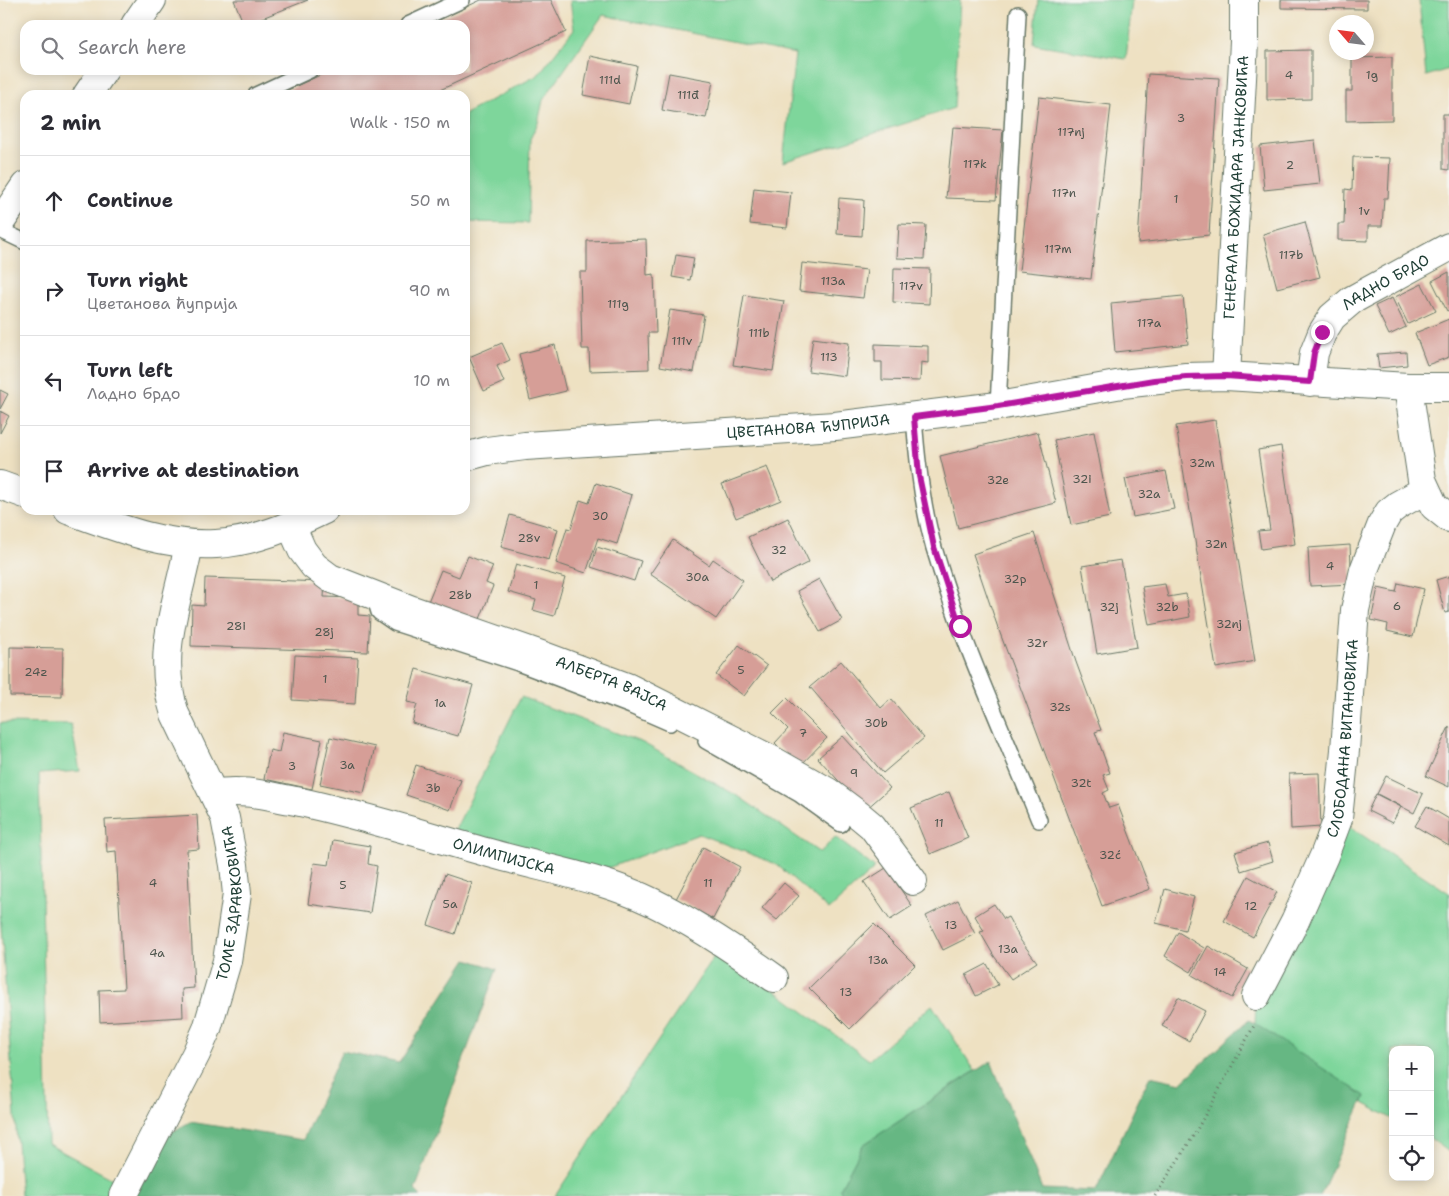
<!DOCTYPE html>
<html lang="en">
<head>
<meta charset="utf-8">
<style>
  :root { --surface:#fff; --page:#f7f7f7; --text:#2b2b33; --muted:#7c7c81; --line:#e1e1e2 }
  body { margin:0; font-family:"Shantell Sans",sans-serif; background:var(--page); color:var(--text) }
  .controls { position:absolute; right:15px; bottom:15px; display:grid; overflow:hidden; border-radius:10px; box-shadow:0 2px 12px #0003 }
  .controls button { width:45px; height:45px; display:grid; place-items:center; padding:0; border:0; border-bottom:1px solid var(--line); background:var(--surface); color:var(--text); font:25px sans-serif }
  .compass { position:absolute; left:1329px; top:15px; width:45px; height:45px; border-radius:50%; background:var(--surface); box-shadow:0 2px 12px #0003; rotate:298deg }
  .stop { position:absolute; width:15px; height:15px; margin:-11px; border:4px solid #b5179e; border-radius:50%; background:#fff }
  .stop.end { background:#b5179e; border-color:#fff; box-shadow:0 1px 5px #0008 }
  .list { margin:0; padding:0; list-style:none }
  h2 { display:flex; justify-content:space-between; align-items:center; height:65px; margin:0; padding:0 20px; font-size:21px }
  h2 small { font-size:16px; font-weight:400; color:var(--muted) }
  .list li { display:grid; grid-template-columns:32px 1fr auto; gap:15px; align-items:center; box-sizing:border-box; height:90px; padding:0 20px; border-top:1px solid var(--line) }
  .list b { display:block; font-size:19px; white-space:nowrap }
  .list p { margin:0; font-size:16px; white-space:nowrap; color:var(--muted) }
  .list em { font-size:16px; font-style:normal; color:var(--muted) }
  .icon { flex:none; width:28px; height:28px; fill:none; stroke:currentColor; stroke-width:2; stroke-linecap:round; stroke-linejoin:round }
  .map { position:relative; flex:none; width:1449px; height:1196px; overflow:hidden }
  .search { position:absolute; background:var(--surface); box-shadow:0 2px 12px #0003; left:20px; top:20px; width:450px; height:55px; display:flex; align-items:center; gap:12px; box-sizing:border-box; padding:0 18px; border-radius:15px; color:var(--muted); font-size:19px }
  .panel { position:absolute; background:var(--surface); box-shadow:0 2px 12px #0003; left:20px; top:90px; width:450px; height:425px; border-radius:15px }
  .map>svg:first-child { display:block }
  .green { fill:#7ed69b; stroke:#4e8a68 }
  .forest { fill:#66b783; stroke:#427a5c }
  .building { fill:#d69e97 }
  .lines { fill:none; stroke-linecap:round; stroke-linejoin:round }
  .service-casing { stroke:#677666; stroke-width:18 }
  .minor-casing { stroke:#677666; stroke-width:30 }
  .tertiary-casing { stroke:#677666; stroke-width:30 }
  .path { stroke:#677666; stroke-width:3; stroke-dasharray:1 4; stroke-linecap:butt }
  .service { stroke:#fff; stroke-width:15 }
  .minor { stroke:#fff; stroke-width:28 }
  .tertiary { stroke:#fff; stroke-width:28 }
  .route { stroke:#b5179e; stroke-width:6 }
  .labels { text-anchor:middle; stroke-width:4; stroke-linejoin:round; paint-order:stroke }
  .number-label { font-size:12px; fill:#4d554d }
  .street-label { font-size:15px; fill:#1f3d34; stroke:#f6f6f2 }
</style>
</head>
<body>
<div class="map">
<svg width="1449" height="1196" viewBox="0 0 1449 1196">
  <rect width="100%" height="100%" fill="#f6f6f2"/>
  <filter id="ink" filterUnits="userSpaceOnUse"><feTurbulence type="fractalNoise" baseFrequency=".02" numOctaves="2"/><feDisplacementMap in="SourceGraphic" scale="10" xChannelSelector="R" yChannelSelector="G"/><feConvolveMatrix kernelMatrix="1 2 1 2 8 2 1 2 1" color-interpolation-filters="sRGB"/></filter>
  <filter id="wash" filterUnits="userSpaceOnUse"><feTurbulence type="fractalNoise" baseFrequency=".0096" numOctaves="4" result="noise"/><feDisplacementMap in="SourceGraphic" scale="20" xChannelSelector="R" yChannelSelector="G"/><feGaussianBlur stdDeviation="1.12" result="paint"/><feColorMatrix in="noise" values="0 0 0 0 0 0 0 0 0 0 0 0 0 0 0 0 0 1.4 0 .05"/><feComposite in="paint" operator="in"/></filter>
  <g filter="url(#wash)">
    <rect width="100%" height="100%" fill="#eee1c2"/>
    <path class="green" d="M570,0h390l-6,108 -171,54 12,-108 -192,-39 -60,85 -5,23 -8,16 -2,84 -63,-1v-108l73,-39 36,-46z
      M1038,0h94l-6,59 -92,-15z
      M1419,0h30v69l-23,7z
      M521,697l122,46 98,55 79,55 15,-16 40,31 -46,42 -53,-46 -77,-30 -118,44 -132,-36z
      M0,723l71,1 9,47 -41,3 9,370 96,52h-123l-21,-283z
      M1338,819l111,74v259l-19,-14v-88h-37v69l-30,-16 2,-7 -110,-69 1,-31z
      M717,952l60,40 92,68 63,-55 43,66 -112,74 -23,44 4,7h-289z"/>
    <path class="forest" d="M467,959l30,10 -82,221 6,6h-298l25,-51 42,-23 113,18 39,-89 57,12z
      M1249,1020l116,76 -45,100h-476l-4,-7 23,-44 128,-84 51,128 54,2 54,-115 31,7z"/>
    <g id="blocks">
      <path class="building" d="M234,0h74l-64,25z
        M481,0h70l15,32 -137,63h-152l54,-25h134v-45h-37z
        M1281,0h86v9l-86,-1z
        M1311,50v49l-44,1v-49z
        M590,56l47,10 -8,38 -46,-9z
        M1392,57v63l-46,1v-30h6v-33z
        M669,73l44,8 -7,37 -44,-8z
        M1148,74l71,4 -10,157 -71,8z
        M1039,97l72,8 -20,174 -72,-8z
        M1443,114h6v56l-6,-1z
        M953,127l50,3 -7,70 -50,-2z
        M1315,140l5,44 -56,6 -4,-44z
        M1353,157l37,1 -2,40h-4l-2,28h-14v15l-30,-1v-16h6l1,-35 7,1z
        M754,188l37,4 -4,36 -37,-4z
        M839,198l25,2 -2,36 -25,-2z
        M1305,222l15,55 -43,11 -14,-54z
        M899,224l27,1 -2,34 -27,-1z
        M646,239l1,36 7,-1 2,59h-8l1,36 -59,2 -1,-22h-7l-2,-77h7v-31z
        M676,255l18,3 -4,22 -18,-3z
        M802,263l65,7 -4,28 -64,-7z
        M894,268l36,1 -1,35 -36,-2z
        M1449,272v38l-2,1 -15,-30z
        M1422,284l14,27 -28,13 -13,-27z
        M744,295l40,6 -11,70 -40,-6z
        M1183,296l5,48 -73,8 -4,-49z
        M1392,298l14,29 -17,8 -14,-29z
        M670,310l34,5 -10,57 -34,-6z
        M1449,319v38l-22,8 -12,-32z
        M813,338l36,5 -4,33 -37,-5z
        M502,343l8,17 -13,6 7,16 -20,9 -15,-34z
        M875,344l53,2v17l-7,-1 -1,19 -38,-1v-18h-7z
        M555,345l11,46 -36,9 -11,-46z
        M1406,352l1,13 -28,3 -2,-14z
        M0,390l8,4 -8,15z
        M0,411l9,5 -9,17z
        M1215,420l40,241 -39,7 -40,-242z
        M1038,432l18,71 -98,25 -18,-72z
        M1094,432l16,85 -39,8 -17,-85z
        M1281,446l14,98 -34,5 -3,-18 12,-1 -12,-80z
        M767,467l14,33 -45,18 -14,-34z
        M1166,471l8,38 -41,8 -8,-38z
        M596,483l36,12 -15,49 -19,-6 -12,35 -30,-10 11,-35 4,1 9,-29 9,3z
        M510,515l48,14 -9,31 -48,-13z
        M788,518l21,44 -39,20 -22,-45z
        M1034,533l42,129 25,68 -6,2 15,41 -7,2 6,15 -6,3 6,15 9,-3 32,84 -48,17 -105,-281 -24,-71z
        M673,540l36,25 4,-6 30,21 -27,39 -66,-45z
        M1350,545l2,39 -42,2 -2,-38z
        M597,547l44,14 -7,20 -43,-14z
        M468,556l25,10 -7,17 7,3 -15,38 -51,-20 14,-34 18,7z
        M1121,560l16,87 -40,7 -15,-88z
        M516,564l49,14 -11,38 -21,-6 3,-10 -28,-8z
        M1449,576v36l-4,1 -9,-33z
        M205,578l120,4 -1,15 34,1v17l12,1 -2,36 -177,-6 1,-41 12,1z
        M819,579l23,41 -22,12 -23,-41z
        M1398,583l26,6 -11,48 -26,-6 1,-7 -17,-4 7,-32 18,4z
        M1165,584l3,13 18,-3 4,23 -41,8 -7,-38z
        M739,645l28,21 -23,30 -28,-21z
        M10,647l53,1 -1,49 -52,-1z
        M295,655l63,3 -3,46 -63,-4z
        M841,661l40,47 10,-9 33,39 -41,35 -73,-86z
        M416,669l57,16 -15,51 -46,-13 5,-19 -10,-2z
        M787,698l40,40 -28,29 -24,-24 13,-14 -16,-16z
        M1449,727v60l-23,-11z
        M283,732l39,8 -10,49 -48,-10 6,-29 9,2z
        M843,736l47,52 -25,22 -47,-52z
        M330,737l45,10 -11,46 -44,-9z
        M416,765l45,15 -11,30 -44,-15z
        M1319,773l2,54 -30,2 -2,-55z
        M1386,776l37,18 -9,19 -37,-19z
        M949,792l19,46 -38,16 -19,-46z
        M1376,794l25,13 -9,16 -24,-12z
        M1427,806l22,13v27l-34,-20z
        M197,815l2,34 -12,1 7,138 -12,1 1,28 -83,5 -1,-32 25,-1 -8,-138 -9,1 -2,-32z
        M333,840l37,6 -2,18 9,2 -7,47 -62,-9 6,-41 15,2z
        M1268,843l5,18 -32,10 -6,-19z
        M703,847l37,20 -27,52 -37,-20z
        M886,868l26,38 -22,14 -26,-38z
        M445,874l27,9 -17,51 -27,-9z
        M1248,876l29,16 -24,45 -29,-16z
        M784,883l15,13 -22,24 -15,-12z
        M1165,889l29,8 -9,33 -29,-7z
        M958,900l17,34 -32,16 -17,-34z
        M994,904l10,15 4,-2 13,24 16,21 -26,17 -17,-23 -14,-24 4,-1 -9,-15z
        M874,924l41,41 -65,64 -41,-41z
        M1178,932l26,16 -13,24 -26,-16z
        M1208,946l40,23 -16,29 -40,-23z
        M987,964l11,21 -22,11 -10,-21z
        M1178,997l27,14 -16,30 -27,-15z"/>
    </g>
  </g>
  <g filter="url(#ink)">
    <use href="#blocks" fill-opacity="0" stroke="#677666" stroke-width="1"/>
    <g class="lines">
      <g class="service-casing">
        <path id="service" d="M408,25l54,-25
          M256,95l54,-25
          M0,230l25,12
          M998,406l20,-392
          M914,417c3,44 8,88 20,131 27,93 69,182 105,272
          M374,596l5,16 16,11 123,40 113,43 39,17
          M706,741l93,53 42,30"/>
      </g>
      <g class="minor-casing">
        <g id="minor">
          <path d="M135,25l17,-25"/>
          <path d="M87,95l17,-25"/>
          <path d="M0,223l25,-37"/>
          <path id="s1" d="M1226,376l18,-334v-42"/>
          <path id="s2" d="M1310,382l4,-29 8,-20 10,-16 20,-17 97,-53"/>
          <path d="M1408,387l14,93 12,26 15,12"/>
          <path id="s3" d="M291,525l11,25 12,16 16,12 82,32 129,45 86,32 143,72 58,33 32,24 12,10 41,55"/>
          <path id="s4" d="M214,794c28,-6 54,2 82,7 66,14 131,35 197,53 53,15 109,24 159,48 43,21 83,48 122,76"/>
          <path id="s5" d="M1256,996l39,-75 29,-65 14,-37 7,-69 10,-140 9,-40 18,-46 7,-12 9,-7 27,-15"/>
          <path id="s6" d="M123,1196l73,-142 11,-25 20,-68 10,-67 -3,-29 -9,-47 -50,-104c-20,-62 3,-110 14,-170"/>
        </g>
      </g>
      <g class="tertiary-casing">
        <g id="tertiary">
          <path id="s7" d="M465,457l22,-6 38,-5 310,-20 163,-20 124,-22 64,-7 40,-1 182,11h41"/>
          <path d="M0,485l25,9"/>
          <path d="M68,510c47,17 97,37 148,34 37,-2 75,-18 108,-34"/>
        </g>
      </g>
      <path class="path" d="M1155,1196l39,-61 61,-111"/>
      <use href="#service" class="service"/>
      <use href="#minor" class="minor"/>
      <use href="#tertiary" class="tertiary"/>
    </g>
  </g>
  <g class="lines" filter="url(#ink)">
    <path class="route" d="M960,626l-26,-79 -15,-71 -5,-59 84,-11 156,-26 32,-3 40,-1 84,6 4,-29 8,-21"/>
  </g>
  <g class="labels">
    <g class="number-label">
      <text x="1289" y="79">4</text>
      <text x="1372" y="79">1g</text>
      <text x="610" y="84">111d</text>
      <text x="688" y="99">111đ</text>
      <text x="1181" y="122">3</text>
      <text x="1071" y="136">117nj</text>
      <text x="975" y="168">117k</text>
      <text x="1290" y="169">2</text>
      <text x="1064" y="197">117n</text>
      <text x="1176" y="203">1</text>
      <text x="1364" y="215">1v</text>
      <text x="1058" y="253">117m</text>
      <text x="1291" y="259">117b</text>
      <text x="833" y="285">113a</text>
      <text x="911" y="290">117v</text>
      <text x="618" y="308">111g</text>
      <text x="1149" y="327">117a</text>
      <text x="759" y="337">111b</text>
      <text x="682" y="345">111v</text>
      <text x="829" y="361">113</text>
      <text x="1202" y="467">32m</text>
      <text x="1082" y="483">32i</text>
      <text x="998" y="484">32e</text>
      <text x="1149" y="498">32a</text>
      <text x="600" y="520">30</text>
      <text x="529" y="542">28v</text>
      <text x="1216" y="548">32n</text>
      <text x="779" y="554">32</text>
      <text x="1330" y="570">4</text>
      <text x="697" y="581">30a</text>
      <text x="1015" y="583">32p</text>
      <text x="536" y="589">1</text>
      <text x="460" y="599">28b</text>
      <text x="1397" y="610">6</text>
      <text x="1109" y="611">32j</text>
      <text x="1167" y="611">32b</text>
      <text x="1229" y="628">32nj</text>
      <text x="236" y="630">28i</text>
      <text x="324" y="636">28j</text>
      <text x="1037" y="647">32r</text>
      <text x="741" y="674">5</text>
      <text x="36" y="676">24z</text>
      <text x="325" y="683">1</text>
      <text x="440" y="707">1a</text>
      <text x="1060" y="711">32s</text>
      <text x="876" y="727">30b</text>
      <text x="803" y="737">7</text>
      <text x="347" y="769">3a</text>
      <text x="292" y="770">3</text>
      <text x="854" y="777">9</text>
      <text x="1081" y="787">32t</text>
      <text x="433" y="792">3b</text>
      <text x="939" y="827">11</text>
      <text x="1110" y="859">32ć</text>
      <text x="153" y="887">4</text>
      <text x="708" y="887">11</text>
      <text x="343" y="889">5</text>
      <text x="450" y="908">5a</text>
      <text x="1251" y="910">12</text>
      <text x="951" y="929">13</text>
      <text x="1008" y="953">13a</text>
      <text x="157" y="957">4a</text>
      <text x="878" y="964">13a</text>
      <text x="1220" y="976">14</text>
      <text x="846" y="996">13</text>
    </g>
    <g class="street-label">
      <text dy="5" stroke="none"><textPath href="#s1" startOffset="189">ГЕНЕРАЛА БОЖИДАРА ЈАНКОВИЋА</textPath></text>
      <text dy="5" stroke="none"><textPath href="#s2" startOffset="134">ЛАДНО БРДО</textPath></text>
      <text dy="5" stroke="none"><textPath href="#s7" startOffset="345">ЦВЕТАНОВА ЋУПРИЈА</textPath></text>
      <text dy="5" stroke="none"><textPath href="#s3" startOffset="368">АЛБЕРТА ВАЈСА</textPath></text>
      <text dy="5" stroke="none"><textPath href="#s5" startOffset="276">СЛОБОДАНА ВИТАНОВИЋА</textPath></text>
      <text dy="5" stroke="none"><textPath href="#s4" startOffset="298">ОЛИМПИЈСКА</textPath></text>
      <text dy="5" stroke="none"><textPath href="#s6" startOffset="316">ТОМЕ ЗДРАВКОВИЋА</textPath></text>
    </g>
  </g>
</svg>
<div class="controls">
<button>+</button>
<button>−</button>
<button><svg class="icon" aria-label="locate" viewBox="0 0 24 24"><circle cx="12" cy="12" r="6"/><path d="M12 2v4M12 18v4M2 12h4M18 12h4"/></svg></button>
</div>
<svg class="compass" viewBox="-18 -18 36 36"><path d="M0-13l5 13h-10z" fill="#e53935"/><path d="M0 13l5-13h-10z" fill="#7c7c81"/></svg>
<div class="stop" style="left:960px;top:626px"></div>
<div class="stop end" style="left:1322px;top:332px"></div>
<div class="search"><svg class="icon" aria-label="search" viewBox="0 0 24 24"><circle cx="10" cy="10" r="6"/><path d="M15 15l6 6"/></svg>Search here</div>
<section class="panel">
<h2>2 min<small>Walk · 150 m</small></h2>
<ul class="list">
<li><svg class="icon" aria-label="ahead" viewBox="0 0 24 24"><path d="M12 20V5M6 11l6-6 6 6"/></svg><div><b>Continue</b></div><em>50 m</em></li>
<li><svg class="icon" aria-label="right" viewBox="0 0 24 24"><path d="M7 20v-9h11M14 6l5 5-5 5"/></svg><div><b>Turn right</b><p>Цветанова ћуприја</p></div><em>90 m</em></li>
<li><svg class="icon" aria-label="left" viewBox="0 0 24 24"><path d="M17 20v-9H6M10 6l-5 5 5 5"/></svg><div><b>Turn left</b><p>Ладно брдо</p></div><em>10 m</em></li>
<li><svg class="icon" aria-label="arrive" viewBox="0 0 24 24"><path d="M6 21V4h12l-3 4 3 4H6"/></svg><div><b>Arrive at destination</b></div></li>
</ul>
</section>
</div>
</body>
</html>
